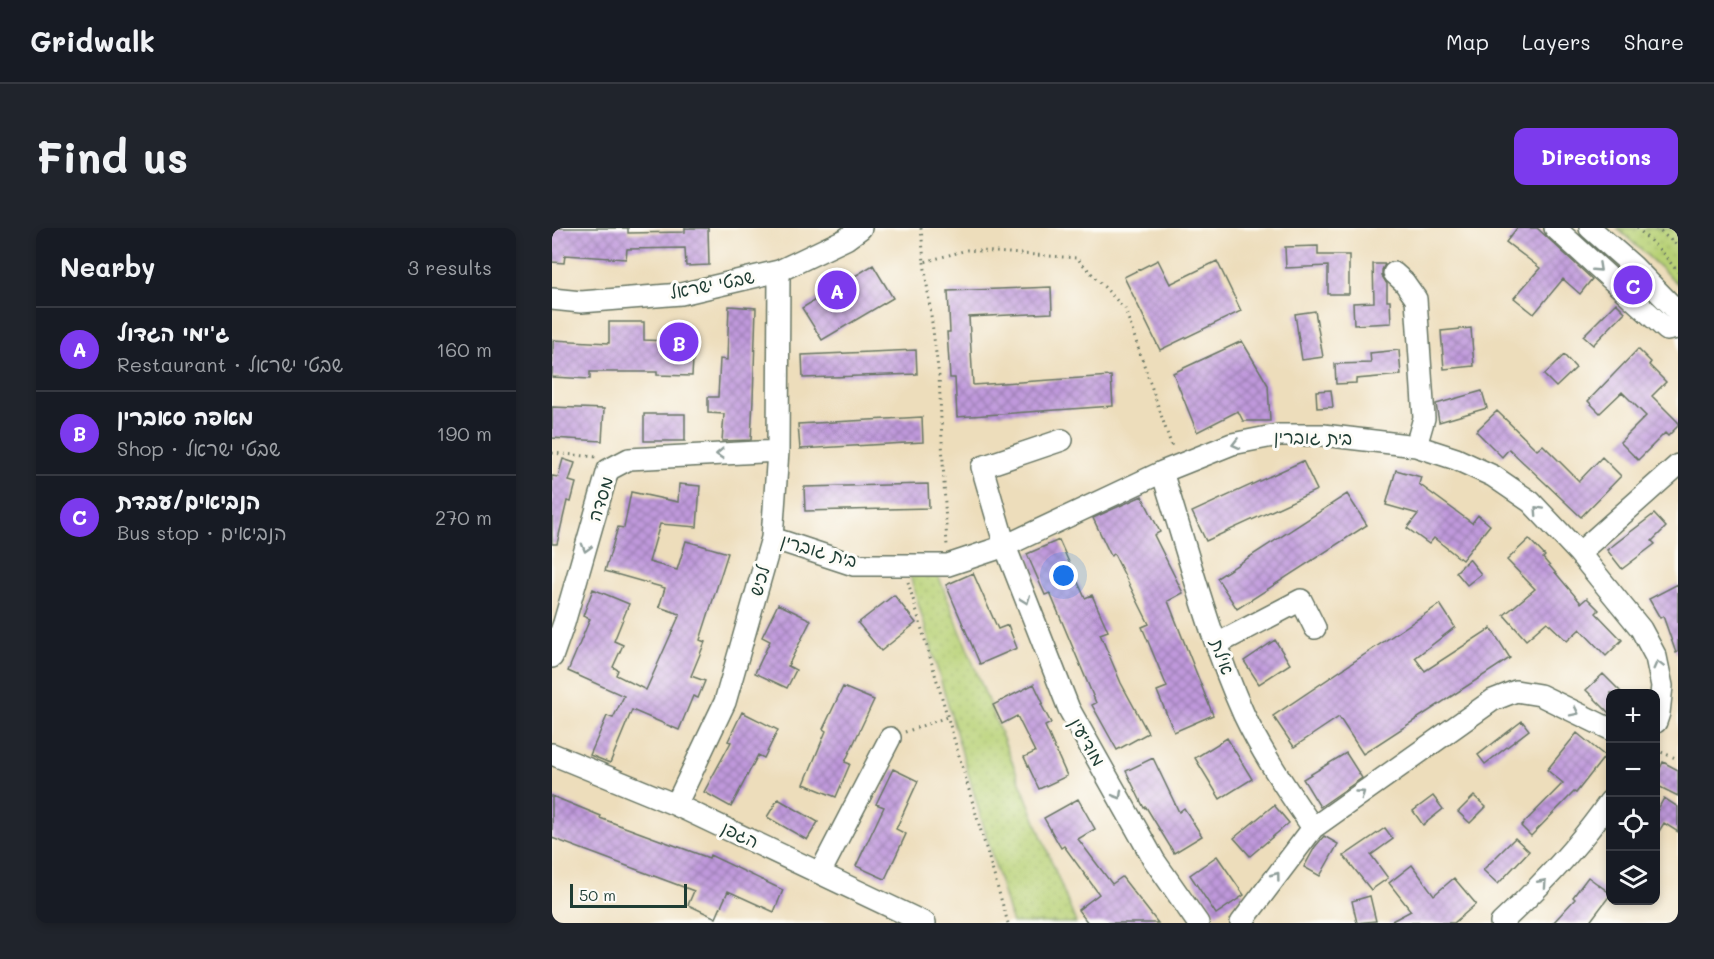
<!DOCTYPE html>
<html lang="en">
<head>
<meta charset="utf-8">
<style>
  :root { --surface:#171b24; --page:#20242c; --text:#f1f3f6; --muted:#9ea1a6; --line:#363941; --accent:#7c3aed }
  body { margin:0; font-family:Mali,"Playpen Sans Hebrew",sans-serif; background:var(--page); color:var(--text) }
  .controls { position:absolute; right:18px; bottom:18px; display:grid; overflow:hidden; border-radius:12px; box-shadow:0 3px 9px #0003 }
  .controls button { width:54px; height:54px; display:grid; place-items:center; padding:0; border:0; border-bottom:2px solid var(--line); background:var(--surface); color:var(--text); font:30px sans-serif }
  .scale { position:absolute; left:18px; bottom:15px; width:117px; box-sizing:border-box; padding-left:6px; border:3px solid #1f3d34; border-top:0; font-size:16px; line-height:21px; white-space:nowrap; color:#1f3d34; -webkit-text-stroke:4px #fdfcf7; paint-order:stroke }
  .you { position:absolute; left:512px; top:348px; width:21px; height:21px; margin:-15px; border:4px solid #fff; border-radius:50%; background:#1a73e8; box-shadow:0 0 0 9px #1a73e833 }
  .badge { display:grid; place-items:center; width:39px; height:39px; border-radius:50%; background:var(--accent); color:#fff; font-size:20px; font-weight:700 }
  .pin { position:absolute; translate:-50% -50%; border:3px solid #fff; box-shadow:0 2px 6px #0006 }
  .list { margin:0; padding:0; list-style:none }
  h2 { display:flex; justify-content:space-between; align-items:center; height:78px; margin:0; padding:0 24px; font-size:26px }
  h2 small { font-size:20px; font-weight:400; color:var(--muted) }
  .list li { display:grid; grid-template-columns:39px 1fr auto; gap:18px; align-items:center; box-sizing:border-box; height:84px; padding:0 24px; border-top:2px solid var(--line) }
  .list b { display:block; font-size:22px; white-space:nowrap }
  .list p { margin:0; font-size:20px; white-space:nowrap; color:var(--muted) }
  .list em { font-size:20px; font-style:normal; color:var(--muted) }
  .icon { flex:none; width:33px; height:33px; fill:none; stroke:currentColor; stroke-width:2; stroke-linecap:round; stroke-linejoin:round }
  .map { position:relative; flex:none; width:1126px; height:695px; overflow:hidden; border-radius:12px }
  header { display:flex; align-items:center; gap:36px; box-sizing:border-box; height:84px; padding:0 30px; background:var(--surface); border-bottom:2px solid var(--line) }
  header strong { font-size:28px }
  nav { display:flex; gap:33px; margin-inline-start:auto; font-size:21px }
  .intro { display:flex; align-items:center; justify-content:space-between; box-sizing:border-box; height:144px; padding:0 36px }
  h1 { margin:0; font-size:42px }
  .button { padding:15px 27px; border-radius:12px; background:var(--accent); color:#fff; font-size:21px; font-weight:700 }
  main { display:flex; gap:36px; padding:0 36px }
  aside { flex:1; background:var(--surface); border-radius:12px; box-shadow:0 3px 9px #0003 }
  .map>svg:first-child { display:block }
  .park { fill:url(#park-dots); stroke:#6c8755; stroke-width:1.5 }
  .building { fill:url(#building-cross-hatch) }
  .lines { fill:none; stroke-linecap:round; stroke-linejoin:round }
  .minor-casing { stroke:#677563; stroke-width:24 }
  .path { stroke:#677563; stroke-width:3; stroke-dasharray:1.5 4.5; stroke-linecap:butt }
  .minor { stroke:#fff; stroke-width:21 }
  .oneway { stroke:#8f9e9a }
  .labels { text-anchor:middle; stroke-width:6; stroke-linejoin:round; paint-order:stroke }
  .street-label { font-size:18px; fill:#1f3d34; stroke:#fdfcf7 }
</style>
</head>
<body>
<header>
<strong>Gridwalk</strong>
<nav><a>Map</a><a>Layers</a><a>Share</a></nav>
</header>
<div class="intro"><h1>Find us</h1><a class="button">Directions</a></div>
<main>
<aside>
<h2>Nearby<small>3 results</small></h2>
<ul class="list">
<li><span class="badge">A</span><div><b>ג'ימי הגדול</b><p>Restaurant · שבטי ישראל</p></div><em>160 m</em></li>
<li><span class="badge">B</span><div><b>מאפה סאברין</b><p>Shop · שבטי ישראל</p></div><em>190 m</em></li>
<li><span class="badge">C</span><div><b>הנביאים/עבדת</b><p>Bus stop · הנביאים</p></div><em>270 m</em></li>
</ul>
</aside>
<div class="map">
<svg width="1126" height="695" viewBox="0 0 1126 695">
  <defs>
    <pattern id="park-dots" width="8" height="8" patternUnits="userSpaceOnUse" patternTransform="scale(1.5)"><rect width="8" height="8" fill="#b8d176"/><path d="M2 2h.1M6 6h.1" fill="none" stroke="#9eb467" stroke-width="1.8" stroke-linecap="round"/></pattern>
    <pattern id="building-cross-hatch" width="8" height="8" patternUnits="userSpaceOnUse" patternTransform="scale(1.5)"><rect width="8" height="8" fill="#c099dc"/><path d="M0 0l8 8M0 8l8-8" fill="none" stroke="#9b7eb3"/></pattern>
  </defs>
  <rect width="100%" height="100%" fill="#fdfcf7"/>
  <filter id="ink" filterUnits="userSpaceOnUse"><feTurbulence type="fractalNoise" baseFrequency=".0167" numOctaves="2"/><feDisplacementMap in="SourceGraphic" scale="12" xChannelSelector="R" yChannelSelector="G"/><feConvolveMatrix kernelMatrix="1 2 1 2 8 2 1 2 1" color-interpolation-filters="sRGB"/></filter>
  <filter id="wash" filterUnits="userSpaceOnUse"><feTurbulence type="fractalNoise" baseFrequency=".008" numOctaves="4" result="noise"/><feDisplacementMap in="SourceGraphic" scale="24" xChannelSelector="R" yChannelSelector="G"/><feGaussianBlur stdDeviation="1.35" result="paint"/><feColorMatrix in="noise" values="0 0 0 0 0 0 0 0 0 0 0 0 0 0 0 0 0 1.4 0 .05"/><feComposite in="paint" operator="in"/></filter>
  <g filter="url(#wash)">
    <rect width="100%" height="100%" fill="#edddbb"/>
    <path class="park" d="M1065,0h61v56z
      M357,344l29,3 138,348h-64z"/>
    <g id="blocks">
      <path class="building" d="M0,0h76v5l57,-1v-4h23l1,37 -23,1 -1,-18 -58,1 -1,10 -61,-4 -1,8 -12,-1z
        M965,0h20l55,51 -12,15 -17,-15 -29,35 -20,-16 26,-30 -34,-26z
        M766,18v9h31v39h-21v-28l-42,2 -1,-21z
        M606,32l12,24 47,-23 24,50 -81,39 -36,-73z
        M821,36h12l-3,6v6l5,8v17h3l1,22 -37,2 -1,-22 21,-1z
        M321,37l20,33 -71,42 -20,-32z
        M499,59l1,26 -83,4 4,68 138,-9 2,30 -156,11 -2,-39h-5l-3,-46h3l-2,-41z
        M1064,75l9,9 -32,33 -10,-9z
        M177,78l27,2 -3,91 -2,41 -29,1 2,-27 -16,-1v-16h10l2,-38 7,1z
        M763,83l8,46 -21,3 -7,-46z
        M57,94h35v18l50,2 -2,34 -35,-1v-3h-67v7l-38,-2 1,-37 56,3z
        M919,100l3,38 -30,3 -3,-38z
        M690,113l26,44 2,36h-27l-5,-10 -41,21 -24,-59z
        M1086,121l13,13 -2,3 17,17 -14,14 26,26v4l-10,10 -3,-3 -27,27 -18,-18 26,-26 -24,-24 -22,21 -12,-12z
        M364,122l1,24 -114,4 -1,-23z
        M847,122l2,25 -45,4v4l-20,1 -1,-20 36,-1 -1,-10z
        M1012,127l12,13 -20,19 -12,-12z
        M779,162l2,17 -16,1 -1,-17z
        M930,163l5,17 -48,14 -3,-18z
        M0,179l52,2 -2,32 -50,-3z
        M945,183l40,39 6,-5 36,36 23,-24 19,19 -40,41 -72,-68 -7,8 -26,-26z
        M92,186h41v27h-41z
        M370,189l1,25 -123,7 -2,-25z
        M11,231l12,4 -6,18 7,2 -5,19 -4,-1 -10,43h-5v-68l6,1z
        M751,233l14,29 -111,51 -14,-29z
        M844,242l25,7 -2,7 53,39 6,-8 12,10 -28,35 -28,-22 -5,6 -22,-16 11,-14 -32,-9z
        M127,256l21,2 -3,41 -37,-3 -11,38 28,8 9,-29 42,12 -28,87 5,2 -14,34 14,5 -7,17 -5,-2 -14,34 -47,-20 -22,53 -20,-8 17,-39 6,2 11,-22 -56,-25 22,-52 -7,-3 10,-27 36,15 -15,37 9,4 -10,22 5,3 -2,5 30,15 34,-76 -21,-7 6,-19 -60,-17 13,-44 6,1 7,-36 47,10z
        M376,256l1,24 -124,3 -1,-24z
        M795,266l20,31 -130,84 -20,-31z
        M590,268l18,36 -6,3 29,58 -15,8 45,114 -39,17 -17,-41 10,-4 -25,-60 7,-3 -35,-70 -3,2 -18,-38z
        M1102,286l12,13 -14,14 3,3 -33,25 -15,-19z
        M977,311l16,17 -2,2 38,45 6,-5 12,12 -3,3 26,27 -16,16 -26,-27 -13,12 -20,-19 -21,18 -22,-25 31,-26 -28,-29z
        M507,312l26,58 7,-3 16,36 -8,3 21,49 27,50 -31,17 -25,-45 4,-2 -46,-110 -5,2 -18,-41z
        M917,331l12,15 -14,11 -11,-13z
        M421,345l25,56 10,-4 9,23 -37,16 -34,-79z
        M1126,356v68l-2,1 -13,-37 -3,2 -11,-19z
        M342,367l22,28 -35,28 -23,-28z
        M226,376l33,16 -23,46 8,4 -9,18 -32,-15 15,-32 -8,-4z
        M888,376l15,23 -40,31 10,13 66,-43 19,30 -147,96 -24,-37 -45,30 -21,-31z
        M723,412l15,24 -31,20 -15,-23z
        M1051,446l19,19h-11v22l-25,-25z
        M482,456l9,19 -2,1 10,19 -6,3 22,50 -28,13 -15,-32 11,-5 -18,-36 -15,8 -9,-19z
        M291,459l31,13 -29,62 5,2 -14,33 -32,-13 22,-53 -3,-2z
        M190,484l36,18 -14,28 -6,-3 -27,52 -27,-15 27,-50 -3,-1z
        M970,493l7,9 -44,34 -7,-9z
        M1025,505l28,23 -29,37 -2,-1 -43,44 -10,-10 42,-43 -16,-13z
        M675,510l25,41 -32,20 -25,-41z
        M794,525l16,25 -42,29 -17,-28z
        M601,530l26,54 5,-4 18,28 -28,17 -28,-46 -2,1 -18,-37z
        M1111,534l15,8v26l-22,-11v-8z
        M341,541l25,12 -22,48 10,5 -21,45 -29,-13 28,-59 -8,-3z
        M0,568l49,20 -1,2 109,40 1,-3 73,35 -9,22 -46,-21 -12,27 -28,-13 6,-14 -142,-53z
        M881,568l10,13 -20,16 -10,-14z
        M922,568l12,11 -16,16 -12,-11z
        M1112,570l14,9v25l-14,-9 -8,13v-23z
        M226,571l40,23 -11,18 -40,-23z
        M526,571l17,30 -17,10 34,45 10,-7 36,46h-70l-10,-13 21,-16 -35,-48 -3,2 -17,-30z
        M722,577l15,18 -39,33 -16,-18z
        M833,600l8,11 -22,16 17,23 -17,12 -27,-34z
        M772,608l14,8 -18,32 -16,-9 11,-20z
        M963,610l14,13 -31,33 -15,-14z
        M665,628l27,39 -28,19 -26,-39z
        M860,637l22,30 20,-17 22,26 -22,19h-66l23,-12 -22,-28z
        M1036,649l23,17 -22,29h-36l22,-24 -2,-2z
        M818,668l6,25 -19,2 -5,-22z"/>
    </g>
  </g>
  <g filter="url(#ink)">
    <use href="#blocks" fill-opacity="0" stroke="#677563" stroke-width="1.5"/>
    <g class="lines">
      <g class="minor-casing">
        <path id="minor" d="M1003,0l112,102 11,-2
          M1038,0l43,38 45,46
          M842,45l10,9 12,17 8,119 -8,28
          M0,71l29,3 100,-8 98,-23 67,-32 15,-11
          M510,212l-80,27 23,79 64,163 85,151 44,63
          M610,244c26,81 47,165 82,243 19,40 44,76 69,113
          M220,310l82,27h94l57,-19 157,-74 70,-28 46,-9h45l93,11 40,13 37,17 38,26 48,51 62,76 15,28 6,29 -3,27 -3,9
          M1027,325l99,-88
          M665,416l84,-44 14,28
          M0,429l12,-34 44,-153 21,-11 149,-8
          M0,526l124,51 249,118
          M124,577l49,-103 47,-164 6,-87 1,-180
          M268,645l70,-135
          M689,695l72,-95 180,-128 23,-9 24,4 70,34
          M949,695c40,-37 78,-77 109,-122"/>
      </g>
      <path class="path" d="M369,0l3,34 43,-12 110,8 48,51 48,141
        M1085,0l24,23 17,21
        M1104,0l22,18
        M372,34l15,114 8,171
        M0,225l45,4
        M356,354l100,341
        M353,504l42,-15
        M1104,522l22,9"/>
      <use href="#minor" class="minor"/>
    </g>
    <defs><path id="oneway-chevron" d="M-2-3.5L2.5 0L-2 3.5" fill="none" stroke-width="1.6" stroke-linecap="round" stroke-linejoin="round" transform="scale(1.5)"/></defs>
    <g class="oneway">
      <use href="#oneway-chevron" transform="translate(1046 40) rotate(43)"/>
      <use href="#oneway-chevron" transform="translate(684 216) rotate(166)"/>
      <use href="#oneway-chevron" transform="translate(168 226) rotate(177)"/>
      <use href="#oneway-chevron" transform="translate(986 282) rotate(-133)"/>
      <use href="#oneway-chevron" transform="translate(34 320) rotate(106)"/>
      <use href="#oneway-chevron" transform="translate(474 372) rotate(69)"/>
      <use href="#oneway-chevron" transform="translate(1106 437) rotate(-104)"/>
      <use href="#oneway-chevron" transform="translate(1023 484) rotate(26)"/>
      <use href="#oneway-chevron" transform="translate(809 566) rotate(-36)"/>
      <use href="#oneway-chevron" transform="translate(566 567) rotate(60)"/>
      <use href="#oneway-chevron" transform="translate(724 648) rotate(-53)"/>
      <use href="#oneway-chevron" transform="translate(991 655) rotate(-48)"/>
    </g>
  </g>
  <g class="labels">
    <g class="street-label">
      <text transform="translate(160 57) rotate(-11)" y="6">שבטי ישראל</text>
      <text transform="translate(761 210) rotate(1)" y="6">בית גוברין</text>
      <text transform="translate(49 271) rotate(-72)" y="6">מסדה</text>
      <text transform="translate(267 323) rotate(16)" y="6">בית גוברין</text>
      <text transform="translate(208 353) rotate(-74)" y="6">לכיש</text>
      <text transform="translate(670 429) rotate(70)" y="6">אילת</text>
      <text transform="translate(535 514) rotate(60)" y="6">מודיעין</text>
      <text transform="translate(188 607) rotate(25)" y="6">הגפן</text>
    </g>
  </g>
</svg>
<div class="controls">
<button>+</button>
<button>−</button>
<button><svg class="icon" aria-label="locate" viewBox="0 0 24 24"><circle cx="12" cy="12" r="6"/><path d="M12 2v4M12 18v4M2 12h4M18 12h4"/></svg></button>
<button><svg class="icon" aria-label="layers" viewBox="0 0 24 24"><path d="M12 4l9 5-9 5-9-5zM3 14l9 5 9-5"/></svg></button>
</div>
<div class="scale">50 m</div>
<div class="you"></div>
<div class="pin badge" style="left:285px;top:62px">A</div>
<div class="pin badge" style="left:127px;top:114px">B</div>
<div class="pin badge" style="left:1081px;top:57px">C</div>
</div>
</main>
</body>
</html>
